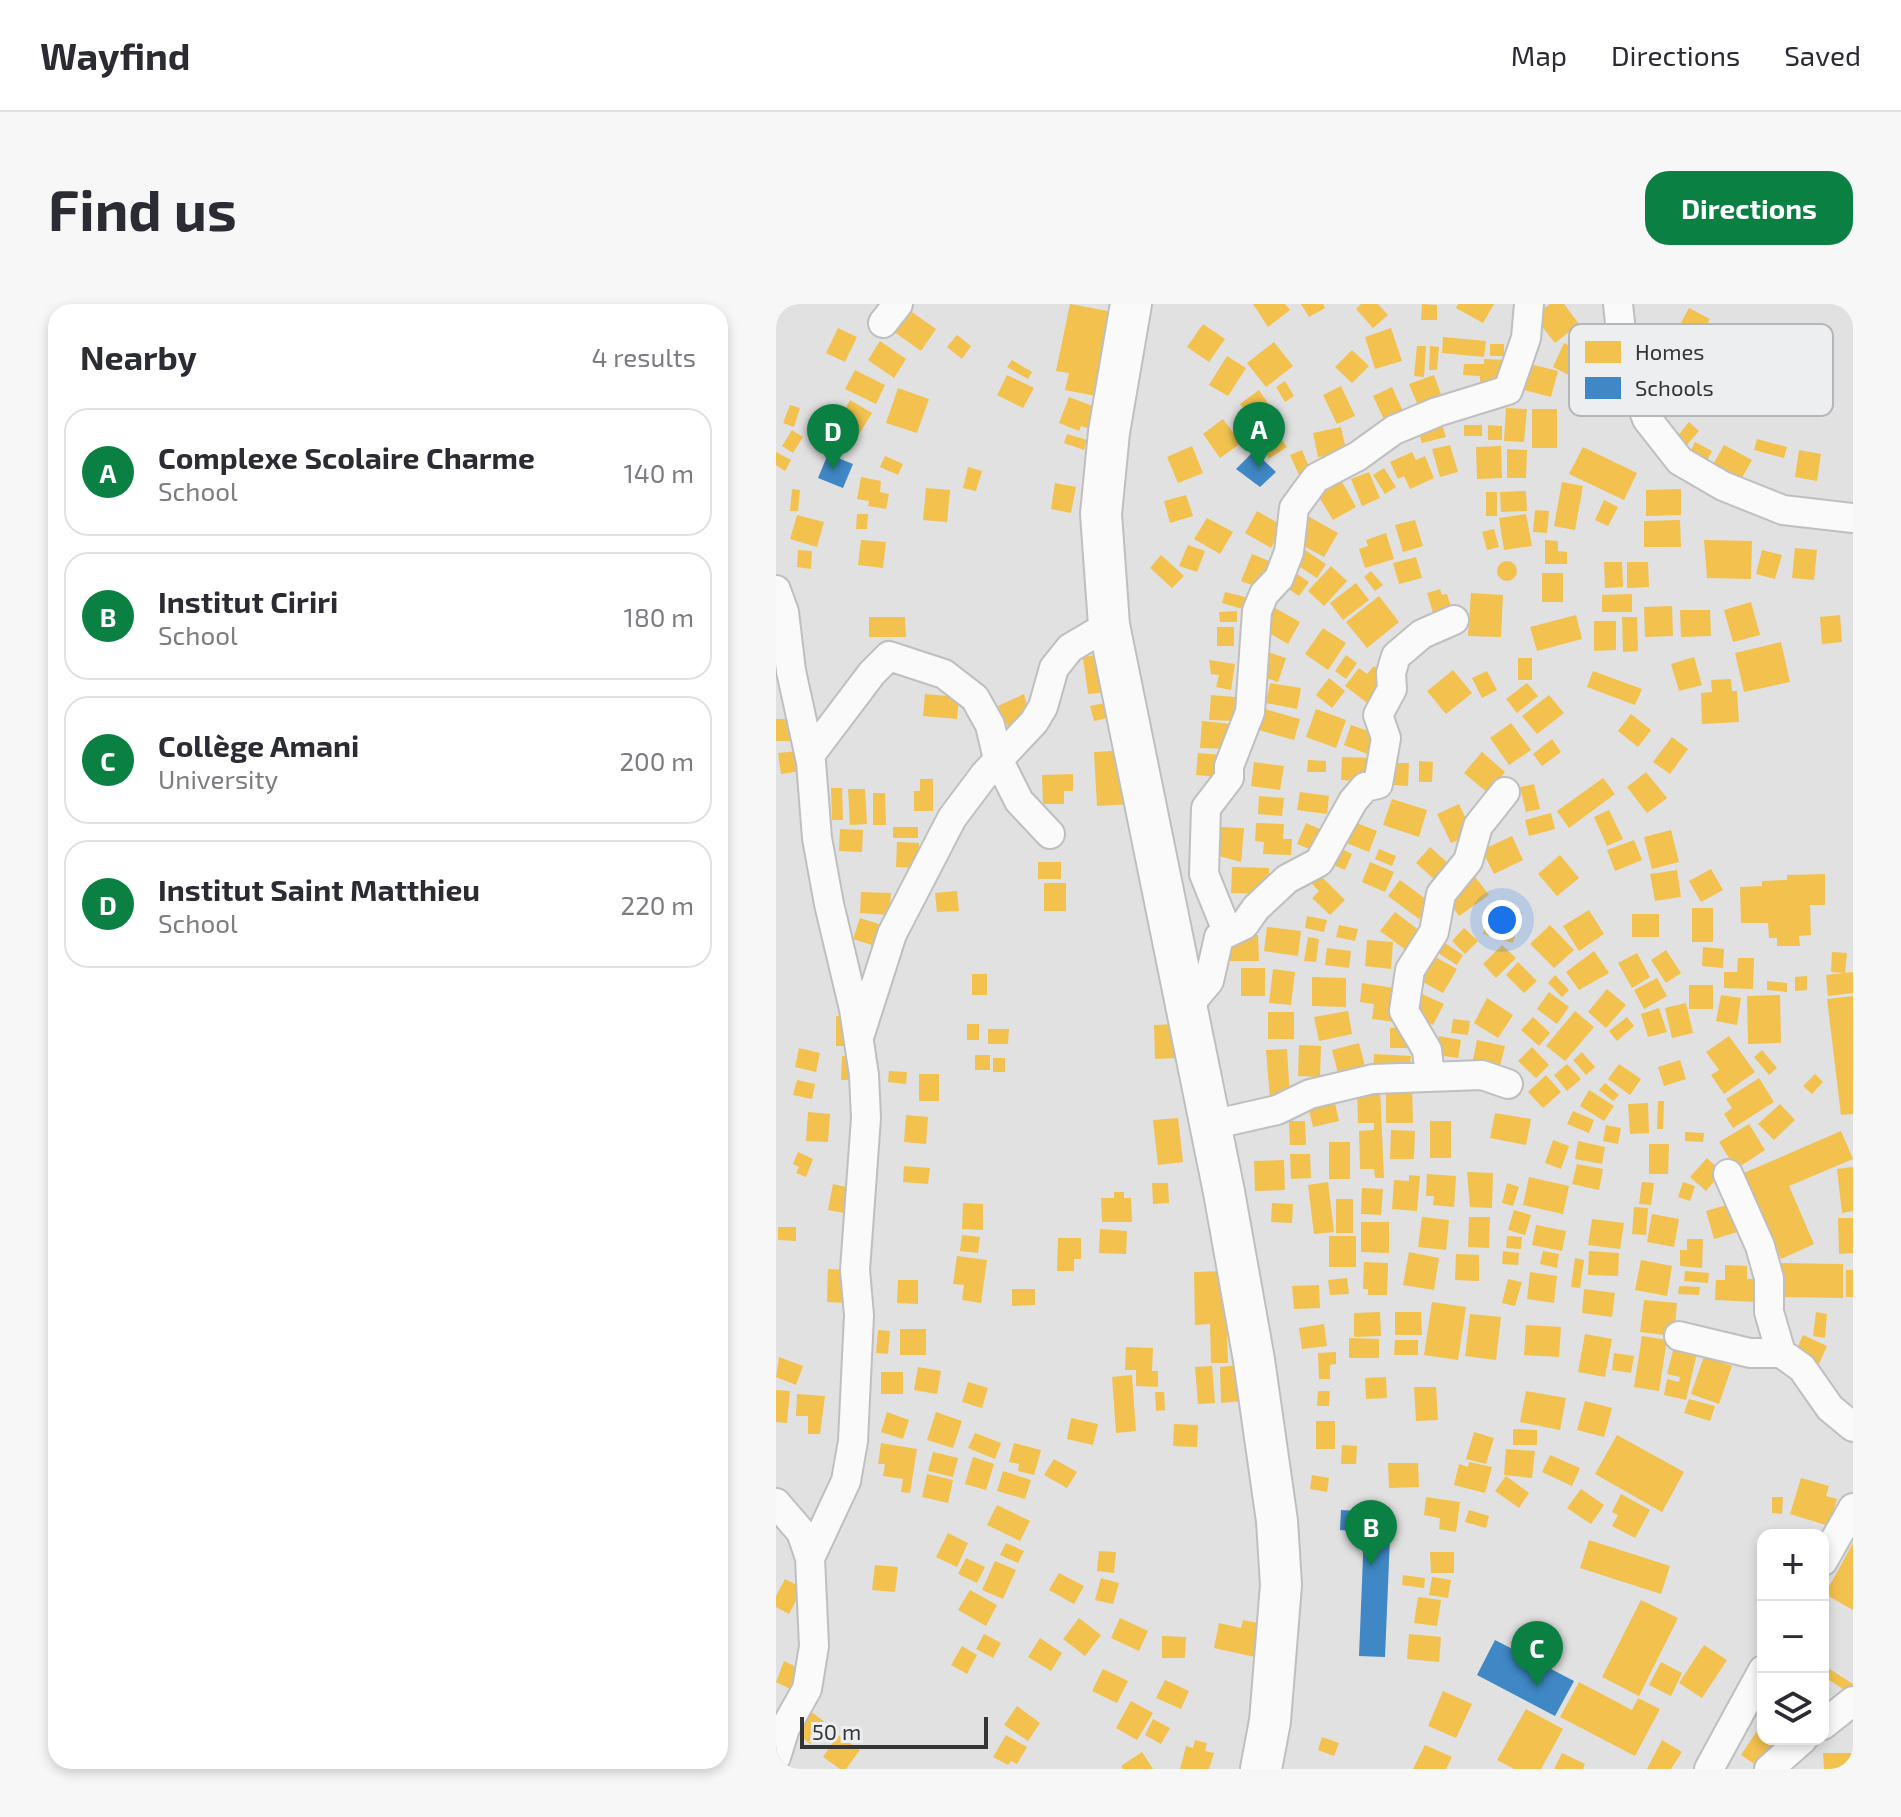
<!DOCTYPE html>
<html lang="en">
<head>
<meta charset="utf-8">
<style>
  :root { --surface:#fff; --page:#f7f7f7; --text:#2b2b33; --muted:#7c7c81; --line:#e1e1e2; --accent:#0b8043 }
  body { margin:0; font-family:"Exo 2",sans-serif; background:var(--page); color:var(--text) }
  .controls { position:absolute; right:24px; bottom:24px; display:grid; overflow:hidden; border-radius:16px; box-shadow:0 4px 12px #0003 }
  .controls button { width:72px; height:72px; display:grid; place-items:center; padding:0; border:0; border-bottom:2px solid var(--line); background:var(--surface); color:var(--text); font:40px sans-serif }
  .scale { position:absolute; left:24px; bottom:20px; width:188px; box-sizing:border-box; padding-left:8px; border:4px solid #353536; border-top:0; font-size:22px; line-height:28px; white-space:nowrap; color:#353536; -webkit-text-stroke:6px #edeef0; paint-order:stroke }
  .you { position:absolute; left:726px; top:616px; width:28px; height:28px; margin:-20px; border:6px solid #fff; border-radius:50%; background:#1a73e8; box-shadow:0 0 0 12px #1a73e833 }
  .badge { display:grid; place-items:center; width:52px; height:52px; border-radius:50%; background:var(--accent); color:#fff; font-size:26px; font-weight:700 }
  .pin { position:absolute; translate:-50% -66px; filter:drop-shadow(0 2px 4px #0008) }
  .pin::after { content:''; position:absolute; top:42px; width:28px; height:24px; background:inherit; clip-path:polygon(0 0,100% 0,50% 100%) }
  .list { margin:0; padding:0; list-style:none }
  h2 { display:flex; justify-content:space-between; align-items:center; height:104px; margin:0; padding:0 32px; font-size:34px }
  h2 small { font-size:26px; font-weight:400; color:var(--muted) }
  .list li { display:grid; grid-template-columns:52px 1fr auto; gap:24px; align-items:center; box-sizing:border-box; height:128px; margin:0 16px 16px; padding:0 16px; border:2px solid var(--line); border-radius:24px }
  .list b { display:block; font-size:30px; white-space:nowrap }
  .list p { margin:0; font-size:26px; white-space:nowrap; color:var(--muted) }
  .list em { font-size:26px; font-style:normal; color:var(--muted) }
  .icon { flex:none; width:44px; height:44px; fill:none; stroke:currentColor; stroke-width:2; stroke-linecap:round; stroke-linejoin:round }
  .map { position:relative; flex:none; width:1077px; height:1465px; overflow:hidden; border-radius:24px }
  header { display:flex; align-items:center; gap:48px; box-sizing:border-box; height:112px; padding:0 40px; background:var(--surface); border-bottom:2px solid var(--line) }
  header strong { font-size:38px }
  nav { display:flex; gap:44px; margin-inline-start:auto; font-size:28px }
  .intro { display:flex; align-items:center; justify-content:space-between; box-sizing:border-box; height:192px; padding:0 48px }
  h1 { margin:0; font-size:56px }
  .button { padding:20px 36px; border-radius:24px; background:var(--accent); color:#fff; font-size:28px; font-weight:700 }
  main { display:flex; gap:48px; padding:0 48px }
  aside { flex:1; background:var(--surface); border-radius:24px; box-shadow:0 4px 12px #0003 }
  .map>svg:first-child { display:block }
  .homes { fill:#f2c14e }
  .schools { fill:#3f88c5 }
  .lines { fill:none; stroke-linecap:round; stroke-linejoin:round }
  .street-casing { stroke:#bfbfc0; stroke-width:32 }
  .secondary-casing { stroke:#bfbfc0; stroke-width:44 }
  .street { stroke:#fafafb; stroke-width:28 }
  .secondary { stroke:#fafafb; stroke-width:40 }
  .key { fill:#edeef0; stroke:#b6b6b8; stroke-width:2 }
  .key-label { font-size:22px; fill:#353536 }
</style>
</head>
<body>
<header>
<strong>Wayfind</strong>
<nav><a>Map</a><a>Directions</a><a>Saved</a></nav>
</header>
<div class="intro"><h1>Find us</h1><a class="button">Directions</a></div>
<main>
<aside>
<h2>Nearby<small>4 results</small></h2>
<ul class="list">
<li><span class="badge">A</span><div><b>Complexe Scolaire Charme</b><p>School</p></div><em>140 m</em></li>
<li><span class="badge">B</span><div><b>Institut Ciriri</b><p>School</p></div><em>180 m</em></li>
<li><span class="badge">C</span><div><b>Collège Amani</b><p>University</p></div><em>200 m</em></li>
<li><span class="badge">D</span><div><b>Institut Saint Matthieu</b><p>School</p></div><em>220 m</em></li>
</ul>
</aside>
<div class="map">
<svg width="1077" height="1465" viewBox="0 0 1077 1465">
  <rect width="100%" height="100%" fill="#e1e1e2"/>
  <path class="homes" d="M294,0l43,8 -17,84 -31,-6 4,-17 -13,-2z
    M477,0h32l5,6 -22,17z
    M525,0h22l2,4 -16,9z
    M585,0h17l10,11 -15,13 -17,-19z
    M646,0l15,1v15h-16z
    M682,0h36l-11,19 -27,-15z
    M774,0h14l15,20 -24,19 -15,-19 4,-2 -7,-8z
    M913,4l21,11 -11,20 -21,-11z
    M133,6l27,19 -15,22 -28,-20z
    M427,20l22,15 -16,23 -22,-15z
    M62,24l19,9 -12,25 -19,-9z
    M615,24l11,33 -27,8 -10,-32z
    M181,31l14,11 -9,13 -15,-12z
    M667,33l43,4 -2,16 -42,-4z
    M104,37l26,18 -12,19 -26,-18z
    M498,38l19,24 -27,21 -19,-24z
    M788,39l17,8 -12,24 -16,-8z
    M714,40h14v12h-14z
    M641,42h9l-2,31 -10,-1z
    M654,42l9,1 -2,23h-8z
    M576,46l17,16 -17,17 -17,-16z
    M451,52l19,12 -18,28 -19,-11z
    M708,55l23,1 -1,23 -26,-1v-6l-17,-1 1,-11h20z
    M236,56l20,12 -4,7 -21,-12z
    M746,58l36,9 -7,26 -35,-9z
    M79,66l30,15 -9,19 -31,-15z
    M231,71l27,13 -11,20 -26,-13z
    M658,71l9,25 -24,8 -10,-24z
    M509,77l9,15 -9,6 -9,-15z
    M565,82l14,30 -18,8 -14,-29z
    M616,83l14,31 -19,8 -14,-30z
    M122,84l31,11 -12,34 -31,-10z
    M483,86l16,24 -19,12 -16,-22z
    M293,93l29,11 -8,21 -9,-3 -2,5 -20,-8z
    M74,96l22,13 -14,23 -12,-7 6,-10 -9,-6z
    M14,101l10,3 -6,19 -11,-4z
    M730,104l21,1 -3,33 -20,-1z
    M756,105h25v39h-25z
    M664,113l6,20 -24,6 -6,-19z
    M447,115l18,24 -21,15 -17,-24z
    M913,118l10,9 -13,15 -10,-8z
    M688,121h18v11h-18z
    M712,121l14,1v14h-14z
    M565,123l7,31 -19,4 -1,-7 -10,2 -5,-24z
    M16,126l11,7 -10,16 -11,-7z
    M501,129l10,14 -18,12 -9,-14z
    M291,130l20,6 -3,10 -20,-7z
    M981,135l30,8 -3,11 -30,-8z
    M919,138l17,9 -8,16 -17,-9z
    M674,141l8,27 -18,5 -8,-28z
    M948,141l28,15 -13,23 -28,-15z
    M416,142l11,27 -25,10 -11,-26z
    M725,142l1,32 -25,1 -1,-32z
    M807,143l54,26 -13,27 -55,-26z
    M731,145l20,1 -1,28h-19z
    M526,146l9,22 -11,5 -10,-22z
    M1023,146l22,4 -4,27 -22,-4z
    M0,148l15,8 -6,11 -9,-6z
    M636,148l4,8 9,-4 9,22 -24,11 -6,-13 -6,3 -8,-17z
    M109,152l18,8 -5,11 -18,-8z
    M192,163l14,4 -6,20 -13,-3z
    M608,164l12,19 -11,7 -12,-19z
    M593,168l11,26 -18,8 -11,-27z
    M85,173l20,4 -1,11 9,2 -3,15 -18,-3 1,-5 -12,-2z
    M565,176l15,27 -23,13 -16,-26z
    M786,178l21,4 -8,44 -21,-4z
    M279,179l21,4 -5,26 -20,-4z
    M150,184l24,2 -3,32 -24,-2z
    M16,185l8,1 -2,21h-8z
    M905,185v26l-35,1v-26z
    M750,187l1,20 -26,1 -1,-20z
    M710,188h11v24h-11z
    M410,191l7,21 -23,7 -6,-22z
    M828,196l14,7 -10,19 -13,-6z
    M759,206l14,1 -2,22 -14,-1z
    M481,207l26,15 -12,22 -26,-15z
    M81,210h11l-1,15h-11z
    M750,210l6,32 -28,4 -5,-32z
    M21,211l27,7 -7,25 -27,-8z
    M530,211l32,18 -14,24 -31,-17z
    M431,214l26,14 -13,22 -26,-15z
    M639,216l8,26 -20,6 -8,-27z
    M904,216l1,27h-37v-26z
    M718,225l5,18 -12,3 -5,-18z
    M610,229l8,26 -29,9 -6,-19 9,-3 -2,-6z
    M85,236l25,2 -3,26 -25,-3z
    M769,236l13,1v10l9,1v12h-22z
    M928,236l48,1 -1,38 -44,-1z
    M412,241l17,6 -8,21 -18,-6z
    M526,244l24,16 -9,14 -25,-16z
    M1019,244l22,2 -3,30 -22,-2z
    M22,246l14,1 -1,18 -14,-2z
    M986,246l20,5 -7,24 -19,-5z
    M476,250l27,11 -19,23 -19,-7z
    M385,251l23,21 -12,12 -22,-20z
    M640,253l6,21 -23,6 -6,-21z
    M721 267a10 10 0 1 1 20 0a10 10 0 1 1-20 0Z
    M828,258h18l1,25 -18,1z
    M851,258h21l1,25 -22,1z
    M555,262l16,15 -23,25 -16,-15z
    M514,265l19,13 -10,14 -19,-13z
    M595,267l12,14 -8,6 -11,-14z
    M766,269h21v29h-21z
    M580,279l13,17 -26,20 -13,-17z
    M664,285l2,6 5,-1 5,16 -18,6 -7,-23z
    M449,288l24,6 -3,12 -24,-7z
    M695,289l32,2 -2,42 -33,-1z
    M856,290v18h-30v-17z
    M603,292l20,26 -32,26 -21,-26z
    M975,298l9,33 -27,7 -9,-32z
    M896,302l1,30 -28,1 -1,-30z
    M499,304l25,14 -12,22 -26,-15z
    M904,306h30l1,26 -30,1z
    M461,307v11h-17l-1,-10z
    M800,311l6,24 -45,12 -7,-24z
    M1064,311l2,27 -20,2 -2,-27z
    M93,313h36l1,20h-37z
    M846,313h15l1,34 -15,1z
    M818,317h22v29l-22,1z
    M441,323h17v19h-17z
    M547,324l23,15 -18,27 -23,-16z
    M1005,338l9,40 -46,10 -9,-39z
    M489,347l21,7 -8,24 -21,-7z
    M328,350l4,38 -20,2 -5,-37z
    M570,351l11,8 -11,16 -11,-8z
    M918,353l8,28 -23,6 -8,-27z
    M742,354h14v22h-14z
    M433,356l26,4 -4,26 -15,-3 3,-12 -8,-1z
    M598,362l16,12 -20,27 -25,-19 14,-18 8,6z
    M677,366l19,23 -26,21 -19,-23z
    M711,367l10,19 -15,8 -10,-20z
    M817,367l49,18 -7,16 -48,-18z
    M553,374l16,13 -13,17 -16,-13z
    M955,375l1,12h5l2,31 -37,2 -1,-31 11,-1 -1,-12z
    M494,379l31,5 -4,21 -31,-6z
    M751,379l11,13 -21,17 -11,-14z
    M149,390l34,3 -2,22 -34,-3z
    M248,390l6,23 -22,10 -10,-21z
    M435,391l24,2 -1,24 -25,-1z
    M773,391l15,18 -27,21 -15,-18z
    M333,398l3,15 -18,4 -4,-15z
    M485,404l39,11 -6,21 -39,-11z
    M540,405l30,11 -10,28 -30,-11z
    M855,410l20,16 -13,17 -20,-16z
    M0,415h17v22h-17z
    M426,417l29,3 -2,25 -29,-1z
    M735,419l20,27 -22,15 -19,-27z
    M575,421l26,9 -7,21 -26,-10z
    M896,433l16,12 -18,25 -17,-12z
    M776,435l9,13 -19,14 -9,-12z
    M352,446l3,54 -34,2 -3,-54z
    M22,447l3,20 -20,3 -3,-21z
    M706,448l23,20 -17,21 -24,-20z
    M422,449l25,2 -3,22 -24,-2z
    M566,453l34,1 -7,24 -28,-2z
    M532,456l18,1v11h-19z
    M643,457l14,1 -1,20h-13z
    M478,458l30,4 -4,24 -29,-4z
    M619,459h14l-1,23 -14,-1z
    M870,468l21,26 -20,15 -20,-26z
    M297,470v17h-9v13h-21l-1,-29z
    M827,474l12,16 -46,34 -12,-17z
    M144,475h13v32h-19v-20h6z
    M758,480l6,25 -14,3 -6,-25z
    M55,484h11l1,32h-11z
    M72,485h17l2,35 -17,1z
    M524,488l29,4 -2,18 -30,-4z
    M97,489h12l1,32h-13z
    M483,492l25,2 -2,18 -24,-2z
    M616,495l35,11 -8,27 -36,-12z
    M683,500l14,30 -22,9 -14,-29z
    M833,506l14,29 -16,7 -13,-29z
    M775,509l4,16 -26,7 -4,-16z
    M571,515l30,12 -8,21 -30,-12z
    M480,519l28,1 -1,15h9l-1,16 -28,-1 1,-12 -9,-1z
    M530,519l25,11 -9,20 -25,-10z
    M117,523h25v11h-25z
    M444,523l24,1 -3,34 -22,-6z
    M64,525l23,1 -1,22 -23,-1z
    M895,526l8,32 -27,7 -8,-32z
    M736,532l11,24 -29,14 -12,-24z
    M858,536l8,20 -27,11 -8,-21z
    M121,538l22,1 -1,25 -22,-1z
    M562,543l14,7 -7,16 -14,-6z
    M654,543l19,17 -14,16 -19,-17z
    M603,545l17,7 -4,10 -17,-7z
    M784,551l19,23 -22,18 -19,-22z
    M262,558h23v17h-23z
    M594,558l24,10 -9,20 -23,-10z
    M456,563l37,1v26l-38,-1z
    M935,565l12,21 -22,12 -12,-21z
    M901,566l4,27 -26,4 -5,-27z
    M541,568l28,28 -15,15 -18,-17 7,-7 -10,-10z
    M697,570l16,21 -30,21 -15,-21z
    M1049,570v31h-15l1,30 -12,1 1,10h-23v-8h-8l-1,-15h-27l-1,-36 22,-1v-5l25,-1v-5z
    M624,576l31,23 -12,16 -31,-23z
    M268,579h22v28h-22z
    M181,587l2,20 -22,1 -2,-19z
    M85,588l30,1 -2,22 -29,-2z
    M726,602l20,6 -9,31 -30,-9 8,-26 10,3z
    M916,604h21v34h-21z
    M813,606l15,24 -25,17 -16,-25z
    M619,608l29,22 -14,19 -30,-22z
    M856,610h27v23h-27z
    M531,612l20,4 -3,12 -19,-4z
    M84,614l28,9 -7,21 -28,-9z
    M563,621l19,4 -3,12 -19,-4z
    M774,621l24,25 -20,18 -24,-24z
    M491,623l34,4 -3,25 -34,-5z
    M688,624l14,13 -13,13 -13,-13z
    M482,631l1,26h-32v-25z
    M532,633l11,2 -3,23 -12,-1z
    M591,636l26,2 -2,27 -26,-3z
    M666,637l21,14 -6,10 -22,-14z
    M726,641l14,13 -20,20 -13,-14z
    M927,643l21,2 -1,19 -21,-2z
    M551,644l24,3 -2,17 -24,-3z
    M890,646l15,23 -15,10 -15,-23z
    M818,647l15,22 -30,17 -13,-18z
    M1056,648l15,1 -2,20 -14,-1z
    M652,649l29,16 -14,24 -29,-16z
    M861,649l13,24 -18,11 -14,-25z
    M962,654h16l-1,31 -29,-1v-16h13z
    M742,658l19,19 -13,12 -18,-18z
    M465,664h24v28h-24z
    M497,665l22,3 -4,33 -22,-2z
    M1077,668v21l-25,3 -2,-21z
    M196,670h15v21h-15z
    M779,671l14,15 -7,7 -14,-14z
    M1031,672v14l-12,1v-14z
    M536,673l34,1v29l-34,-1z
    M881,674l10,18 -23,13 -10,-19z
    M991,677l20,2v9l-20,-2z
    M586,679l38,6 -4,33 -24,-3 2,-15 -14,-2z
    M913,681h24v24h-24z
    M831,685l19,16 -20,23 -18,-16z
    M773,688l20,15 -12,17 -20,-15z
    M646,690l22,10 -11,21 -21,-11z
    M945,691l20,3 -4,27 -21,-4z
    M1004,691l1,48 -33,1 -1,-48z
    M1077,692v118l-12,1 -14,-116z
    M711,694l26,17 -15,23 -24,-15z
    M910,699l7,30 -21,5 -7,-30z
    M883,704l8,24 -19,5 -7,-23z
    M572,707l4,23 -33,7 -5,-24z
    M799,707l19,16 -29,34 -19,-15z
    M492,708h26v27h-26z
    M60,712h17v30h-17z
    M757,713l17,16 -11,13 -18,-16z
    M851,713l7,9 -17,15 -8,-10z
    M677,715l17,2 -2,14 -17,-2z
    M191,720h12v16h-12z
    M400,720v34l-21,1 -1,-34z
    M632,723l1,21h-19v-20z
    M212,725h21l-1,15h-20z
    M663,732l22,4 -3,18 -22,-3z
    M953,732l26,36 -31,22 -13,-19 8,-5 -13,-18z
    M701,736l28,6 -6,24 -27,-5z
    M583,739l7,27 -27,7 -7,-27z
    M523,741l22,1 -1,31 -22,-1z
    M756,743l17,18 -13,13 -18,-17z
    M23,744l21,5 -4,19 -21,-5z
    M511,745l3,49 -20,1 -4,-49z
    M986,746l15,18 -8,7 -15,-18z
    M806,748l13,15 -9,8 -13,-15z
    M598,750l37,2 -2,18 -36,-2z
    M199,751h15v15h-15z
    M66,752l16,1 -1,23h-16z
    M217,754h12v14h-12z
    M904,756l6,19 -22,7 -6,-19z
    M791,760l14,15 -14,12 -13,-16z
    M843,760l22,15 -11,16 -22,-16z
    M113,767l18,1 -1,12 -18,-2z
    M143,770h20v27h-20z
    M1039,770l8,8 -11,12 -9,-8z
    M770,771l15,17 -18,16 -15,-16z
    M983,774l15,24 -41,26 -9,-14 8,-6 -6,-9z
    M21,776l18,4 -3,15 -19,-4z
    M829,779l14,12 -6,6 -14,-11z
    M636,780l1,39h-27v-38z
    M604,785l4,89h-9l-1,-9h-14l-1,-38 15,-1v-7h-16l-1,-33z
    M813,786l25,16 -10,15 -24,-15z
    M558,795l5,22 -26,6 -5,-21z
    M882,797h6l-1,28h-6z
    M872,799l1,30 -19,1 -2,-30z
    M1004,800l15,16 -21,20 -16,-16z
    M797,807l21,9 -5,13 -22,-9z
    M32,808l22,2 -2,28 -22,-1z
    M719,809l36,6 -5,26 -36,-7z
    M130,811l22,2 -2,27 -22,-2z
    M402,814l5,44 -25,3 -5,-45z
    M513,817h16l1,24h-16z
    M654,817h21v37h-21z
    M973,820l16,26 -29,19 -17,-27z
    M830,821l15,3 -3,16 -15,-3z
    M615,826l24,1 -1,28h-24z
    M1065,827l12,28 -64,27 25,58 -33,15 -37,-86z
    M909,828l19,1 -1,9 -18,-1z
    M777,836l16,6 -8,23 -16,-6z
    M802,837l27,6 -3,17 -27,-5z
    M553,838h21v37h-21z
    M873,840h20l-1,30h-19z
    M22,848l15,7 -7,18 -10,-4 3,-6 -6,-3z
    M514,850h20l1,24 -20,1z
    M931,854l15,14 -16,19 -16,-14z
    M508,856l1,30 -30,1 -1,-30z
    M801,860l26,5 -4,21 -27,-6z
    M128,862l26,2 -2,16 -25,-2z
    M1077,863v44l-11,2 -5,-44z
    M691,868l26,1 -1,35 -22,-1z
    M651,870l29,2 -2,31 -21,-2 1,-9h-8z
    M633,871l11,1 -3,35 -25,-2 2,-29 15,1z
    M753,873l40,9 -6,28 -40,-9z
    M552,878l6,50 -20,2 -6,-49z
    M866,878l12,1 -3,22 -12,-1z
    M907,878l12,4 -5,15 -12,-4z
    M376,879h16l1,20 -16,1z
    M731,879l12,4 -6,19 -11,-3z
    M57,880l17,4 -6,25 -16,-3z
    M586,884l21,1 -2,26 -20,-1z
    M338,888h10v6h7l1,24h-30l-1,-24h13z
    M560,895h17v34h-17z
    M187,899l20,1v26l-21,-1z
    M496,899l21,1 -1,19 -21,-1z
    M954,900l8,28 -24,7 -8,-28z
    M858,903l14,1 -2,27 -14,-1z
    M738,906l17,5 -6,20 -17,-5z
    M876,910l27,5 -5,28 -27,-5z
    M646,913l27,3 -3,30 -28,-3z
    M693,913h21l-1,31 -21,-1z
    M1062,914h15v35l-14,1z
    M816,915l32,4 -4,26 -32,-4z
    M585,918h28v31l-28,-1z
    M760,921l30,6 -4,20 -30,-6z
    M2,923h18v14l-18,-1z
    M324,925l27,2 -1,23 -27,-1z
    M186,931l18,2 -2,16 -18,-2z
    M553,932h27v31h-27z
    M731,932l15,1 -1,12 -15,-1z
    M282,934h23v21h-7v12h-17z
    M911,935h16l-1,29 -22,-2v-16h7z
    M727,947l16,2 -1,12 -16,-1z
    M767,947l16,3 -2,14 -17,-4z
    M813,947l30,2 -1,23 -30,-1z
    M633,948l30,6 -5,32 -31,-5z
    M680,950l23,1v26l-24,-1z
    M181,952l30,4 -6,43 -19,-3 2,-15 -11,-1z
    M799,954l9,2 -4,28 -9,-1z
    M865,956l31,6 -5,30 -32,-6z
    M588,958l24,1 -1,32h-19v-6h-5z
    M1001,959l66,1v34l-66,-1z
    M949,961l22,1v13h10v23l-42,-2 1,-20h9z
    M52,965l20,1v33l-21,-1z
    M1070,966h7v27h-7z
    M449,967l3,92h-17l-1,-39 -15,1 -1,-53z
    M909,967l24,2 -1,10 -24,-2z
    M754,968l27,4 -3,27 -27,-4z
    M571,974l2,16 -19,1 -2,-15z
    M732,975l14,3 -7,24 -13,-3z
    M122,976h20v24l-21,-1z
    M543,981l1,23 -26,1 -2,-23z
    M903,982l21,1 -1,8 -21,-1z
    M236,985h23v16l-23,1z
    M808,985l31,4 -3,24 -30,-4z
    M868,996l33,3 -3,33 -34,-4z
    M656,998l34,5 -8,53 -34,-5z
    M604,1008l1,24 -27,1v-24z
    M619,1008h26l1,23h-27z
    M1040,1008l11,2 -2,24 -12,-2z
    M694,1010l31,3 -5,43 -31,-4z
    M548,1020l3,22 -25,3 -3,-21z
    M750,1021l35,2 -2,30 -35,-2z
    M124,1025h26v26h-26z
    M102,1026l12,1 -2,23 -12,-1z
    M809,1030l27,5 -7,38 -27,-5z
    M1027,1031l24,11 -9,20 -24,-11z
    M866,1032l25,4 -8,51 -25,-4z
    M573,1034l30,1v19h-30z
    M619,1036h23v15h-24z
    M350,1043l27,1 -1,23h6v16l-22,-1v-16h-11z
    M898,1043l23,6 -11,47 -22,-5 3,-16 12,3 1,-5 -13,-3z
    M560,1048v12l-6,1v14h-11l-1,-26z
    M838,1049l20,3 -3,17 -19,-3z
    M928,1052l28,10 -13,38 -28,-10z
    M3,1053l24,9 -7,19 -20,-8z
    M464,1061l1,36 -20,2 -1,-36z
    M436,1062l3,37 -17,1 -3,-37z
    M142,1063l23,4 -4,23 -23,-4z
    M105,1068h22v22h-22z
    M356,1071l4,56 -20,2 -4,-56z
    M610,1073l1,21 -21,1 -1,-21z
    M192,1078l20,6 -6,20 -20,-6z
    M638,1083h22l2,33 -22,1z
    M0,1086l14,1 -3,32 -11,-1z
    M542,1087h12l-1,15h-12z
    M750,1087l40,7 -6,32 -40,-8z
    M379,1088h9l1,18 -9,1z
    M21,1090l28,2 -5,38h-12v-18h-12z
    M913,1095l26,7 -5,15 -26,-8z
    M809,1097l27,7 -8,29 -27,-7z
    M111,1108l22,8 -6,19 -22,-7z
    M160,1108l26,9 -9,27 -26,-8z
    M295,1114l27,6 -5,21 -26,-6z
    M540,1117h19v28h-19z
    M398,1120l24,1 -1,22 -24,-1z
    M737,1125l24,1v15h-24z
    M698,1128l20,6 -8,26 -20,-5z
    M199,1129l26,10 -6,16 -27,-11z
    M841,1131l67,37 -22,40 -67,-38z
    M105,1139l36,6 -7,44 -9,-1 2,-13 -20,-3 2,-12h-7z
    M238,1139l27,7 -7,25 -16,-4 1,-7 -10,-2z
    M566,1141l15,1 -1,18h-15z
    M730,1145l29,2 -3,27 -28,-3z
    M157,1148l25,6 -5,19 -25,-6z
    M774,1151l30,13 -8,18 -30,-14z
    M197,1153l21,7 -8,26 -21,-6z
    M278,1155l23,13 -10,16 -23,-13z
    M693,1158l23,5 -7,26 -31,-8 5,-21 9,3z
    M612,1159h30l1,24 -30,1z
    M227,1167l28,9 -6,19 -28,-8z
    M151,1170l26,6 -5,23 -26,-6z
    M536,1171l17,3 -2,14 -17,-3z
    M730,1172l23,17 -10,15 -24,-17z
    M1025,1174l28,8 -3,10 11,3 -8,27 -39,-12z
    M805,1185l23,16 -13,19 -24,-16z
    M845,1190l29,16 -15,28 -23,-12 6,-11 -6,-3z
    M650,1193l34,5 -4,30 -17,-3 1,-11 -16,-3z
    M996,1193h11l-1,17 -10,-1z
    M221,1201l33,16 -10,20 -33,-16z
    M693,1206l20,6 -3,12 -21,-6z
    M172,1229l20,10 -11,24 -21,-10z
    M813,1236l81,26 -9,28 -81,-26z
    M230,1239l18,8 -6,12 -18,-8z
    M1077,1239v67l-28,-16z
    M323,1247l17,1 -2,21 -17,-2z
    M654,1248h24v21h-23z
    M190,1254l19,9 -8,16 -19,-9z
    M219,1257l21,9 -13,29 -21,-9z
    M99,1261l23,2 -3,25 -23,-2z
    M283,1269l25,13 -10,18 -25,-14z
    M627,1271l22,3 -1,10 -22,-3z
    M656,1273l19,3 -3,18 -19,-3z
    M325,1274l18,5 -6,21 -18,-4z
    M9,1275l18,9 -14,26 -13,-7v-11z
    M194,1286l27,15 -11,21 -28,-16z
    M642,1293l23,3 -4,26 -23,-3z
    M865,1296l37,18 -39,78 -37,-19z
    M303,1314l22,17 -16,21 -22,-17z
    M344,1314l28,13 -9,20 -28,-13z
    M467,1316l19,4 -7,33 -41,-9 5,-25 22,5z
    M208,1330l17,9 -8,15 -17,-9z
    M633,1330l32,3 -2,25 -32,-3z
    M386,1332l24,1 -1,21h-23z
    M264,1334l22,15 -11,18 -23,-14z
    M928,1341l23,15 -25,38 -23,-15z
    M186,1342l15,9 -10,19 -16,-9z
    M8,1357l22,11 -10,20 -20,-10z
    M885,1358l21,11 -11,23 -22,-11z
    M1049,1362l28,18 -4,9 -26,-17z
    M327,1365l25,12 -11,22 -25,-12z
    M389,1376l24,11 -8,18 -25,-11z
    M803,1378l53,28 6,-12 22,11 -25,47 -75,-39z
    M667,1387l29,13 -16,34 -28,-12z
    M355,1397l22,12 -16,27 -21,-12z
    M241,1402l23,17 -12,18 -24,-16z
    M750,1405l37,20 -22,40h-27l-17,-9z
    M33,1406l17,13 -16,21 -17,-14z
    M377,1415l17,9 -9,16 -16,-9z
    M987,1418v17h15l-19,28 -18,-12z
    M62,1431l22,15 -14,19h-6l-17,-12z
    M230,1431l21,12 -10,17 -6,-3 -3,4 -15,-8z
    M546,1433l17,6 -5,13 -16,-6z
    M419,1436l12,3 -2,8 9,2 -5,16h-29l6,-23 7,2z
    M886,1436l20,12 -11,17h-24z
    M649,1441l27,12 -6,12h-33z
    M366,1448l11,17h-30l-2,-3z
    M786,1449l23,11 -2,5h-29z
    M1047,1449h30v16h-29z"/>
  <path class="schools" d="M478,147l22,21 -16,15 -24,-18z
    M52,150l25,10 -10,24 -25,-10z
    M565,1206l50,3 -6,144 -26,-1 5,-124 -24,-2z
    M719,1336l79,41 -19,35 -78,-41z"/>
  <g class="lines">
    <g class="street-casing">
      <path id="street" d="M842,0l6,56 23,59 33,42 43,25 60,24 70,8
        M107,19l15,-19
        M0,286l8,22 7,59 20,91 6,76 12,66 25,105 10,66 2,43 -11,152 4,45 -6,126 -7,40 -36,77 4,88 -7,43 -22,39 -9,29
        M34,451l62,-82 17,-17 55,18 31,24 15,27 8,34 21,42 31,33
        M451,627l-23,-57 2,-66 23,-30v-12l21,-54 7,-101 7,-17 15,-16 10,-26 5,-44 22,-30 42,-22 36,-26 43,-18 71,-22 18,-52 3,-34
        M412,702l21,-25 10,-44 25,-12 12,-17 31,-29 32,-17 34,-61 12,-14 13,-3 8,-46 -8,-23 14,-26 -1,-16 5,-17 26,-22 32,-14
        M84,730l32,-100 60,-116 33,-44 49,-52 9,-15 11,-39 16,-20 39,-23
        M654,773l-3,-27 -23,-39 6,-41 24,-38 7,-38 27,-33 10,-35 27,-34
        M435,821l66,-15 33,-16 63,-15 109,-4 26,9
        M952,870l32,72 9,32v34l12,41
        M903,1032l71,17h31l21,15 28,40 23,19
        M0,1199l25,29 9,26
        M1047,1257l30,-53
        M1047,1421l30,-24
        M933,1465l54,-99
        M993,1465l34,-30"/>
    </g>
    <g class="secondary-casing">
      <path id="secondary" d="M355,0l-22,128 -8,82 8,111 115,567 30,168 23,161 4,64 -11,136 -9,48"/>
    </g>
    <use href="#street" class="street"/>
    <use href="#secondary" class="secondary"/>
  </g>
  <rect x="793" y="20" width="264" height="92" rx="12" class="key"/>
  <rect x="809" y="37" width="36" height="22" fill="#f2c14e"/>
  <rect x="809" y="73" width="36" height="22" fill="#3f88c5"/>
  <g class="key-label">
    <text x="859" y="56">Homes</text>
    <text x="859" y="92">Schools</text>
  </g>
</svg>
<div class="controls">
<button>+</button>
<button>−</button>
<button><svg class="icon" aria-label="layers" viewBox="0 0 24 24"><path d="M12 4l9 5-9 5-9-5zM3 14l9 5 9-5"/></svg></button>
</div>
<div class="scale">50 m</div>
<div class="you"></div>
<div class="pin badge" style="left:483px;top:164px">A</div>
<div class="pin badge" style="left:595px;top:1262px">B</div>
<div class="pin badge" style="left:761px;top:1383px">C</div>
<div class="pin badge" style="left:57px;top:166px">D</div>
</div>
</main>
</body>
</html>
